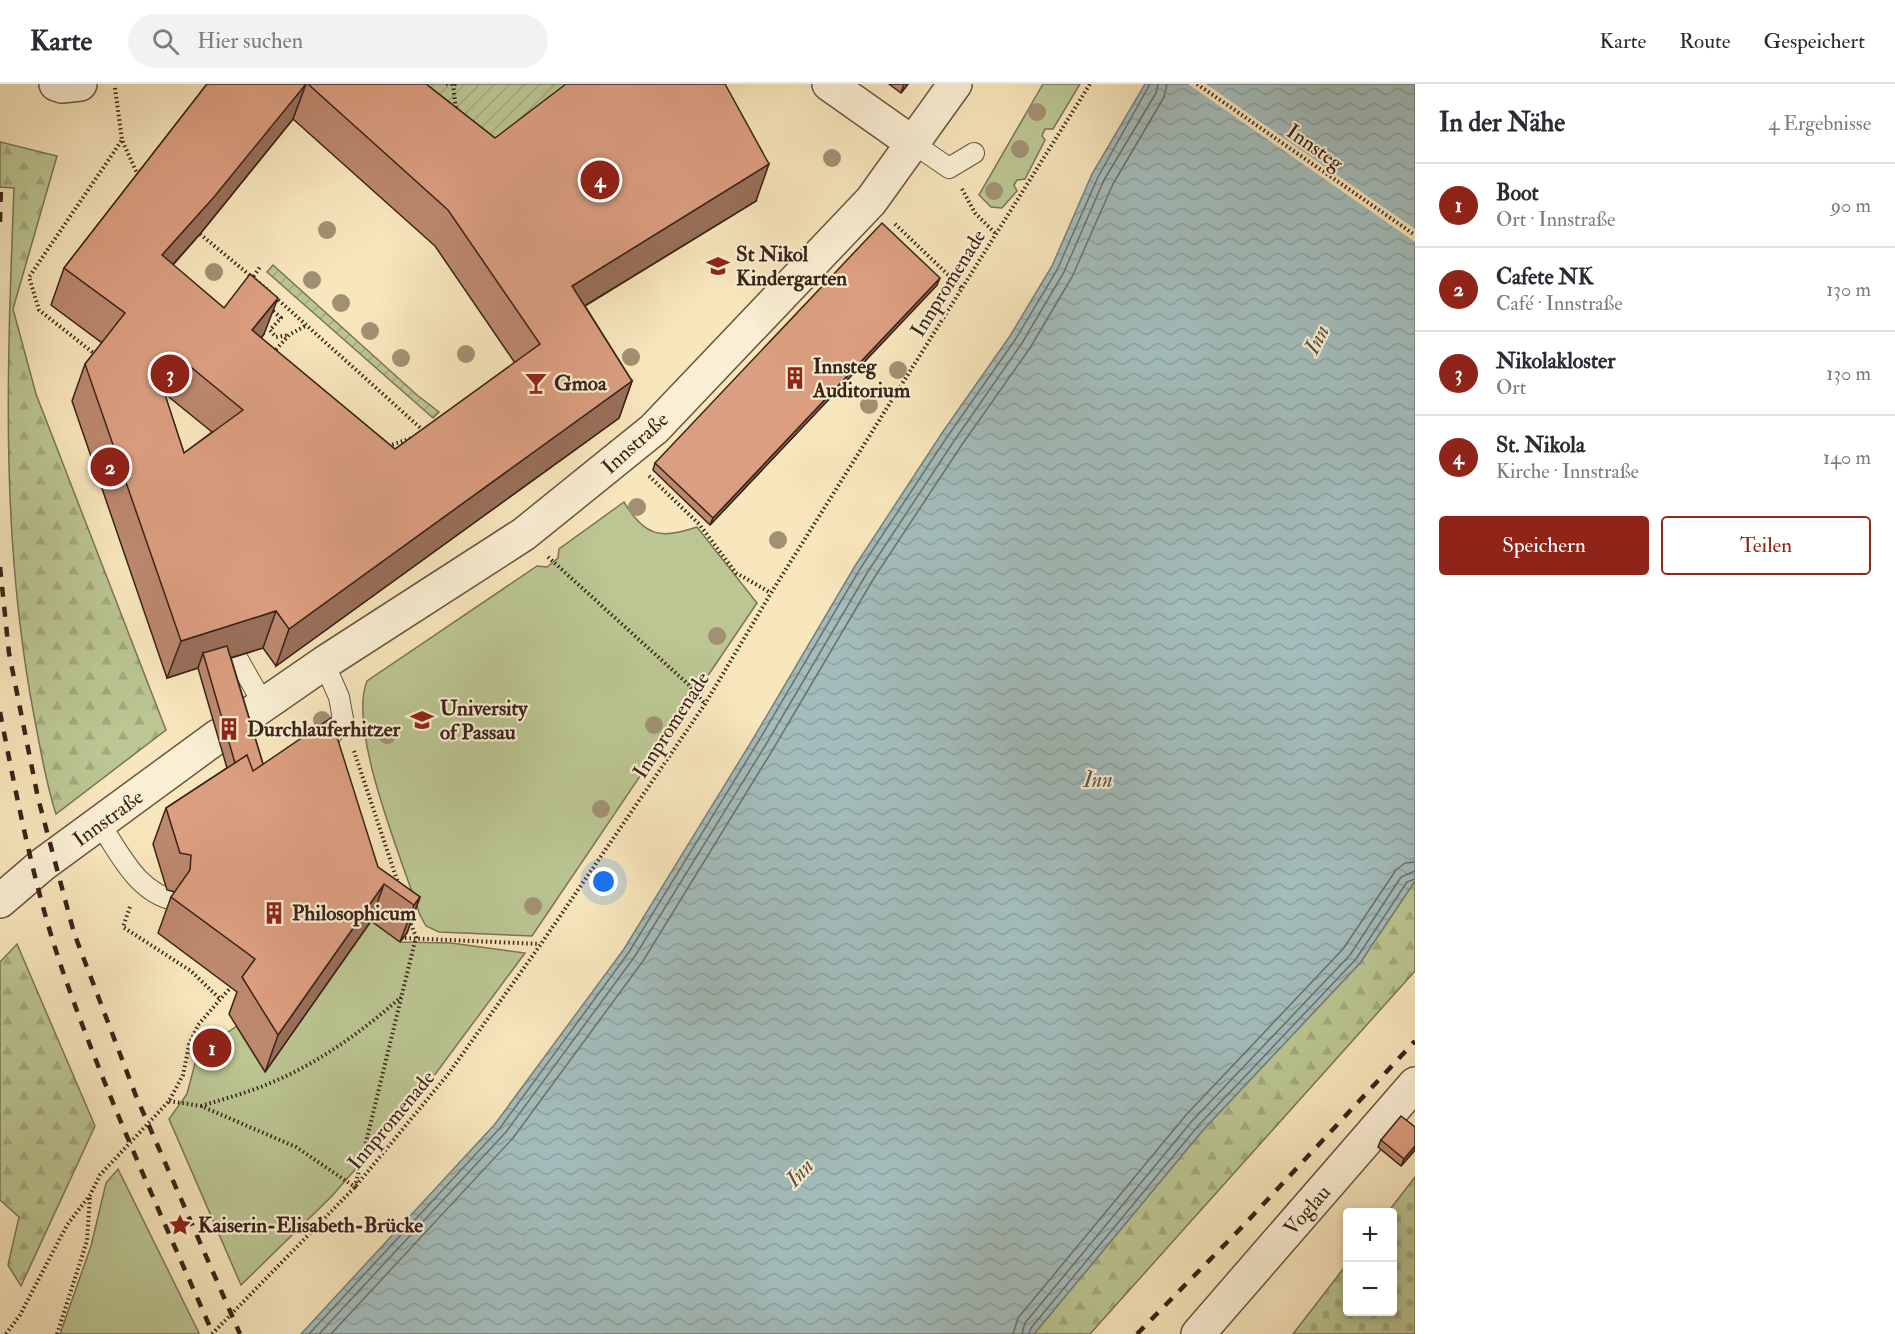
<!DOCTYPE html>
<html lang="de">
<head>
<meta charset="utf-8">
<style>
  :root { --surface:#fff; --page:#f2f2f3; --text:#2b2b33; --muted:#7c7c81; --line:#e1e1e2; --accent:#8f2418 }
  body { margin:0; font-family:"IM FELL Double Pica",serif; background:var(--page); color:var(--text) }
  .controls { position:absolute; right:18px; bottom:18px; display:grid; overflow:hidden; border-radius:6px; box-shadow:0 3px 9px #0003 }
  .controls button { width:54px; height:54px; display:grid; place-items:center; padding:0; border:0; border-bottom:2px solid var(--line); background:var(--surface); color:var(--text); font:30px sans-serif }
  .you { position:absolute; left:604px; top:798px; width:21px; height:21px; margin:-15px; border:4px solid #fff; border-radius:50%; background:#1a73e8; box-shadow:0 0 0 9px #1a73e833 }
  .badge { display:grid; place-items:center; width:39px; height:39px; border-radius:50%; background:var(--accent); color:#fff; font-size:20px; font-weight:700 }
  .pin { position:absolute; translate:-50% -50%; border:3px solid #fff; box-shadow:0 2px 6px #0006 }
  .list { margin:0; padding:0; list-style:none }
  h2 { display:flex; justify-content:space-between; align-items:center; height:78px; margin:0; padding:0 24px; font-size:26px }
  h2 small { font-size:20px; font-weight:400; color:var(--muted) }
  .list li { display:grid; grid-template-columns:39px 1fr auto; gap:18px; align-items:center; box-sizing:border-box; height:84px; padding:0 24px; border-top:2px solid var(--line) }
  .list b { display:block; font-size:22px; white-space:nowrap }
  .list p { margin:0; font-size:20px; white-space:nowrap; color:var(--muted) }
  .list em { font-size:20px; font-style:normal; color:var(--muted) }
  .actions { display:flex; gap:12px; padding:18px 24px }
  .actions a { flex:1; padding:14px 0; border:2px solid var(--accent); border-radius:6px; text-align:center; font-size:21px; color:var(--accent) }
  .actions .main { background:var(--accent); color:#fff }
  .icon { flex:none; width:33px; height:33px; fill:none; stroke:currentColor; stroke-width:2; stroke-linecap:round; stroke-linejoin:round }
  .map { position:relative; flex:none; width:1415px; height:1250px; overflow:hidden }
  header { display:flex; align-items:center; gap:36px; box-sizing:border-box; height:84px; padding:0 30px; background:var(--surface); border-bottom:2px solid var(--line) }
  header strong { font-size:28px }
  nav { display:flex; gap:33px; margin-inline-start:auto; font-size:21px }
  .search { width:420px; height:54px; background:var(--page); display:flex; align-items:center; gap:15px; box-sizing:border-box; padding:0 21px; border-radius:33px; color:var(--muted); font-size:22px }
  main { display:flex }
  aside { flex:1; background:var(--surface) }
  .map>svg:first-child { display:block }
  .green { fill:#bbc692; stroke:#7a7456; stroke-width:1.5 }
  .forest { fill:url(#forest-firs); stroke:#7a7456; stroke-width:1.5 }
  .cemetery { fill:url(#cemetery-stones); stroke:#7a7456; stroke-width:1.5 }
  .garden { fill:url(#garden-furrows); stroke:#7a7456; stroke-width:1.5 }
  .water { fill:url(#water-waves); stroke:#797f7b; stroke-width:1.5 }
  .pier { fill:#f8e6bc }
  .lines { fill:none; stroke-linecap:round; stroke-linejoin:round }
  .shore { stroke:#6e706a; stroke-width:1.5 }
  .service-casing { stroke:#6a5442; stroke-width:22 }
  .minor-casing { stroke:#6a5442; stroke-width:36 }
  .tertiary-casing { stroke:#6a5442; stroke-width:36 }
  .path { stroke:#3a2319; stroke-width:4; stroke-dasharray:1.5 3; stroke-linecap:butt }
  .service { stroke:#faefd3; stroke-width:20 }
  .minor { stroke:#faefd3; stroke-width:33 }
  .tertiary { stroke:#faefd3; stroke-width:33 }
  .rail { stroke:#3a2319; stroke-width:4.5; stroke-dasharray:10 10; stroke-linecap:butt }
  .tree { fill:#a19173 }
  .wall { fill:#bc886e; stroke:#3a2319; stroke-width:1.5; fill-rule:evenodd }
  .shaded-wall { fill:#996f5a; stroke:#3a2319; stroke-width:1.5 }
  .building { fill:#db9e80; stroke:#3a2319; stroke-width:1.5; fill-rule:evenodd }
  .labels { text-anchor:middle; stroke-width:4.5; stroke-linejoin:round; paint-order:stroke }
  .street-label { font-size:21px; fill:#3a2319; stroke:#faefd3 }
  .poi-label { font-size:21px; font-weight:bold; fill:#3a2319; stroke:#faefd3; text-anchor:start }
  .water-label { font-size:22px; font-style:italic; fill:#5a514a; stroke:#faefd3 }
</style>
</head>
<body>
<header>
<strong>Karte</strong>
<div class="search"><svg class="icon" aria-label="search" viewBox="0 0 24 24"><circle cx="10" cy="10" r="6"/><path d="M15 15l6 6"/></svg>Hier suchen</div>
<nav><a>Karte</a><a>Route</a><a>Gespeichert</a></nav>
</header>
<main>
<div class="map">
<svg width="1415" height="1250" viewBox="0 0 1415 1250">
  <defs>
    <pattern id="forest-firs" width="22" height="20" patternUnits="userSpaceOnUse" patternTransform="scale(1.5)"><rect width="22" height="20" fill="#bbc692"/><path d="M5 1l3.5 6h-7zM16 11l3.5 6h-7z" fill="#a2aa7d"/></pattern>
    <pattern id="cemetery-stones" width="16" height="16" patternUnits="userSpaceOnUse" patternTransform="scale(1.5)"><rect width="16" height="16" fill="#bbc692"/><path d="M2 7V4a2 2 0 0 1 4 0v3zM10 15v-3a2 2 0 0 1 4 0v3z" fill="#a2aa7d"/></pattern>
    <pattern id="garden-furrows" width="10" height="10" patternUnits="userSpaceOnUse" patternTransform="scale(1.5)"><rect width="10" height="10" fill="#bbc692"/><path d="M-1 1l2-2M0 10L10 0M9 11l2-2" fill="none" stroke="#a2aa7d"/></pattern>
    <pattern id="water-waves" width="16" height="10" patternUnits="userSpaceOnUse" patternTransform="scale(1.5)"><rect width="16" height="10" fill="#a3bdbc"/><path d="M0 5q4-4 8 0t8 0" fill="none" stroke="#8da2a1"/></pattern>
  </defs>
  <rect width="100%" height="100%" fill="#f8e6bc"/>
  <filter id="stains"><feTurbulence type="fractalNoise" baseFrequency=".00333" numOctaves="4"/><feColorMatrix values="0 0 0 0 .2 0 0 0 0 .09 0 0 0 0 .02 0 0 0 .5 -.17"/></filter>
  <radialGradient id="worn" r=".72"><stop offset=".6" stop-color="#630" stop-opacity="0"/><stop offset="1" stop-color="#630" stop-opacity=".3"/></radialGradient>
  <path class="green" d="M1043,0h37l-27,45h-8l-3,7 3,4 -20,39 -8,1 -3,5 3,6 -15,17 -11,-1 -12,-12z
    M624,418c21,35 36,37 73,25l60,76 -225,333 -93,-4 -13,-6 -6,-11c-17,-53 -73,-185 -53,-234l170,-115 10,1 11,-9 1,-9z
    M371,837l30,21 50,1 74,10 -106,143 -87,100 -91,89 -72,-166 18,-25 11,-42 39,-26 28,45z
    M118,1085l81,164 -1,1h-138l31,-88 15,-63z"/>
  <path class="forest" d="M0,58l57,14 -44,153 23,85 130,336 -110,84c-10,-30 -15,-62 -21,-93 -35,-180 -28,-351 -21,-533l-14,-1z
    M1415,797v90l-325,363h-56l169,-204 157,-167z
    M17,860l78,182 -74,160 -13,-21 11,-48 -19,-17v-238z"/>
  <path class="cemetery" d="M1415,1093v157h-122l54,-70 1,48h44v-100h-4z"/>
  <path class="garden" d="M367,0h233l-119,91z
    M273,181l144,130 22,17 -6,6 -166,-146z"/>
  <path class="water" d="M1145,0h270v797l-55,82 -157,167 -169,204h-733l194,-210 129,-175 129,-210 102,-173 87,-133 68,-97 42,-70 40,-92z"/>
  <path class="pier" d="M1188,0h18l209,145v13z"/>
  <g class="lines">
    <path class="shore" d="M309,1250l191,-206 129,-176 129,-210 102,-173 87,-132 68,-97 42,-70 41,-93 52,-93
      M319,1250l187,-202 129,-176 130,-210 102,-173 87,-132 68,-98 42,-71 40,-92 52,-87 2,-9
      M331,1250l182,-196 130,-177 129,-210 102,-173 87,-132 69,-98 42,-71 41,-93 51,-87 3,-13
      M1013,1250l5,-16 168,-203 157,-166 53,-79 9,-7 10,-1
      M1022,1250l3,-11 167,-202 158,-166 51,-78 14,-6
      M1029,1250l2,-6 167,-202 158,-167 51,-77 8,-3"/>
    <g class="service-casing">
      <path id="service" d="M914,60l35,24 25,-15
        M236,572l28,49
        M314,664l15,-10 14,-19 -4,-22 -15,-34
        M100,740c21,31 37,69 77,77"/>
    </g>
    <g class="minor-casing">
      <path id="minor" d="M829,0l85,60
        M1198,1250l217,-250"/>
    </g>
    <g class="tertiary-casing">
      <path id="tertiary" d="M56,0l6,2 18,-2
        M240,637l84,-58 200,-129 130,-105 217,-228 84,-117
        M0,817l42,-36 176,-129"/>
    </g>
    <path class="path" d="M446,0h12
      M453,0l3,26
      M1197,0l218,151
      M115,4l7,52 17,38
      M962,105l13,24 21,21
      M895,140l67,64
      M200,150l70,58
      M251,196l9,-13
      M275,213l150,135
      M270,224l11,10 -11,12 6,7 13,-2
      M273,269l16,-18 16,-9
      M96,271l-57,-45 -10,-33 93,-137
      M388,362l24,-8
      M649,392l50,48 37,49 35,20
      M548,473l141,128 16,19
      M354,667l44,132
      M130,823l-7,20 68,44 29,28
      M401,852l3,2 136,6
      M169,1017l32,5 95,41 59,40 61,-250 -7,-18
      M201,1022c22,-7 46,-13 67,-22 49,-20 94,-52 133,-87
      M6,1250l14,-19 47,-90 23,-30 10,-20 69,-74 14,-26 6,-30 9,-20 33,-38
      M57,1250l30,-93 3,-45
      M212,1250l143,-147 94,-114 92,-129 164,-240 66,-111 319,-509"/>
    <use href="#service" class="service"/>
    <use href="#minor" class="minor"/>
    <use href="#tertiary" class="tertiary"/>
    <path class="rail" d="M0,138l1,-35
      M0,483l9,86 29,145 36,135 62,163 104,238
      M0,628c18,92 36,186 68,274 42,118 95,233 145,348
      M1137,1250l106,-108 172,-185"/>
  </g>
  <g class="tree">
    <circle cx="1037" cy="28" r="9"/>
    <circle cx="1020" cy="65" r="9"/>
    <circle cx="832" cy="74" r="9"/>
    <circle cx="994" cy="107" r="9"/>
    <circle cx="327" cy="146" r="9"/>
    <circle cx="214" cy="188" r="9"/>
    <circle cx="312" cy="196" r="9"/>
    <circle cx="341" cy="219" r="9"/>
    <circle cx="370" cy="247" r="9"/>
    <circle cx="466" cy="270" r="9"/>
    <circle cx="631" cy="273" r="9"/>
    <circle cx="401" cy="274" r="9"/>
    <circle cx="898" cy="286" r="9"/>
    <circle cx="869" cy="321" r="9"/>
    <circle cx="637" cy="423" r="9"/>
    <circle cx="778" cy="456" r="9"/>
    <circle cx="717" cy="552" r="9"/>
    <circle cx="322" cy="636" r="9"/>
    <circle cx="654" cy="641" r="9"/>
    <circle cx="387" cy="651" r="9"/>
    <circle cx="601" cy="725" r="9"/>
    <circle cx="533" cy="822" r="9"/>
  </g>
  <path class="wall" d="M207,0h219l69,54 261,63 -171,105 47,75 -13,37 -343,248 -13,-18 -32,10 32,106 115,103 42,30 -13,36 -7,9 -29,-21 -106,151 -36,-58 8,-22 -79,-59 13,-36 4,-5 -8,-2 -14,-46 13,-36 61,-40 -29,-100 -31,10 -95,-277 13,-37 17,-21 -51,-38 13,-37zM293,35l142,127 80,117 -120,86 -134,-111 3,-4 -40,-26 -51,-43 27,-31zM164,309l48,39 -28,21z
    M889,0h19l-7,9z
    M937,201l-227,240 -57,-55 2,-7z
    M1381,1056l34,10 -14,16 -23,-19z"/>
  <path class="shaded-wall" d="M306,0l-13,35 -93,115 -52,58 14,-37z
    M904,0h4l-7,9z
    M769,80l-13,37 -198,121 14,-36z
    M940,194l-3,7 -227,240 3,-7z
    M278,214l-14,36 -26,33 14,-37z
    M175,270l-14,37 -3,-18z
    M632,297l-13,37 -343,248 13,-37z
    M276,527l-13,37 -56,17 -4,-12 -5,15 -31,10 14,-37z
    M384,800l-13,37 -106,151 13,-37z
    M420,813l-13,36 -7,9 14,-37z
    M1415,1062v4l-14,16 3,-7z"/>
  <path class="building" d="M207,0h99l-92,113 -52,58 62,53 26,-34 28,24 -26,32 143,119 145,-105 -92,-134 -140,-126h118l69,54 71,-54h159l44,80 -197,122 60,95 -343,248 -13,-18 -95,30 -96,-277 40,-51 -61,-45zM175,270l68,56 -59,43 -26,-80z
    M882,139l58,55 -227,240 -58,-55z
    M227,562l36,118 -10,7 -6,-16 -12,8 -32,-110z
    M331,634l47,149 42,30 -6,8 -30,-21 -106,151 -36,-58 13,-18 -84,-62 19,-27 1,-15 -11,-2 -14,-45 81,-53 6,16z
    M1401,1032l14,11v19l-11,13 -23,-19z"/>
  <defs>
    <g id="school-bare" transform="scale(1.8)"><path d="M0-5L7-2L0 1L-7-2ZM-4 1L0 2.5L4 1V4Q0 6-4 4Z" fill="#8f2418" stroke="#faefd3" stroke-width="2.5" paint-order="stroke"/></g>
    <g id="building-bare" transform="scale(1.8)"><path d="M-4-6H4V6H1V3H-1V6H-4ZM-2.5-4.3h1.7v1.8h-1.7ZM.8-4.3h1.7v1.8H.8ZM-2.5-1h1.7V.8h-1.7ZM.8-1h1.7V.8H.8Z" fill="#8f2418" stroke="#faefd3" stroke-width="2.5" paint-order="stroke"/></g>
    <g id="bar-bare" transform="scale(1.8)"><path d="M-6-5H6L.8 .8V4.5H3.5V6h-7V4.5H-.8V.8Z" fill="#8f2418" stroke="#faefd3" stroke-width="2.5" paint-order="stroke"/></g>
    <g id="university-bare" transform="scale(1.8)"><path d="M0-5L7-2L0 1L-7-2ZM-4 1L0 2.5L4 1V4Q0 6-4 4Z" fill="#8f2418" stroke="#faefd3" stroke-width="2.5" paint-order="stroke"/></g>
    <g id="sight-bare" transform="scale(1.8)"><path d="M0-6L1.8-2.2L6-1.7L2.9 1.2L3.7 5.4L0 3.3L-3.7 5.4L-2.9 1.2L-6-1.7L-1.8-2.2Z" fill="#8f2418" stroke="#faefd3" stroke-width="2.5" paint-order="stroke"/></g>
  </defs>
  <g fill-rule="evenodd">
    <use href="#school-bare" x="718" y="182"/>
    <use href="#building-bare" x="795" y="294"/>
    <use href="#bar-bare" x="536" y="299"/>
    <use href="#university-bare" x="422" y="636"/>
    <use href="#building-bare" x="229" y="645"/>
    <use href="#building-bare" x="274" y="829"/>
    <use href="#sight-bare" x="180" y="1141"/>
  </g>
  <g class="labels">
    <g class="street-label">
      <text transform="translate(1315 63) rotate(35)" y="7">Innsteg</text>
      <text transform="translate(948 199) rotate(-58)" y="7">Innpromenade</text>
      <text transform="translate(635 359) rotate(-42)" y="7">Innstraße</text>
      <text transform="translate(671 641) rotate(-57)" y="7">Innpromenade</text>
      <text transform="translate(108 734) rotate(-36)" y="7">Innstraße</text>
      <text transform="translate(391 1036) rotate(-50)" y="7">Innpromenade</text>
      <text transform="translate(1307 1126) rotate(-49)" y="7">Voglau</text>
    </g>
    <g class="poi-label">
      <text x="736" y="177">St Nikol<tspan x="736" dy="24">Kindergarten</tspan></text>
      <text x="813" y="289">Innsteg<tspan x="813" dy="24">Auditorium</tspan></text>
      <text x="554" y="306">Gmoa</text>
      <text x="440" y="631">University<tspan x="440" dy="24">of Passau</tspan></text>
      <text x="247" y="652">Durchlauferhitzer</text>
      <text x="292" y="836">Philosophicum</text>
      <text x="198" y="1148">Kaiserin-Elisabeth-Brücke</text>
    </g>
    <g class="water-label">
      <text transform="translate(1316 255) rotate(-63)" y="8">Inn</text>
      <text x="1098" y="703">Inn</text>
      <text transform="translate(799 1088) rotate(-47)" y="8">Inn</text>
    </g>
  </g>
  <rect width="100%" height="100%" filter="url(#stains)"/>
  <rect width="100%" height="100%" fill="url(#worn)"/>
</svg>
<div class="controls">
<button>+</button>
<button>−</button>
</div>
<div class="you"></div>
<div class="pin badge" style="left:212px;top:964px">1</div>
<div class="pin badge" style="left:110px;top:383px">2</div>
<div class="pin badge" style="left:170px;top:290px">3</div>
<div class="pin badge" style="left:600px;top:96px">4</div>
</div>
<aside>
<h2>In der Nähe<small>4 Ergebnisse</small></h2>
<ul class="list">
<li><span class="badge">1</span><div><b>Boot</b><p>Ort · Innstraße</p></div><em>90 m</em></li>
<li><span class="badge">2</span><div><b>Cafete NK</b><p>Café · Innstraße</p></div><em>130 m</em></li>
<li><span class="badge">3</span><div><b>Nikolakloster</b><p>Ort</p></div><em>130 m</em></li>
<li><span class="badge">4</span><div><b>St. Nikola</b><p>Kirche · Innstraße</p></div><em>140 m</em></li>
</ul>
<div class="actions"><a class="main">Speichern</a><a>Teilen</a></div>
</aside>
</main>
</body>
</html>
